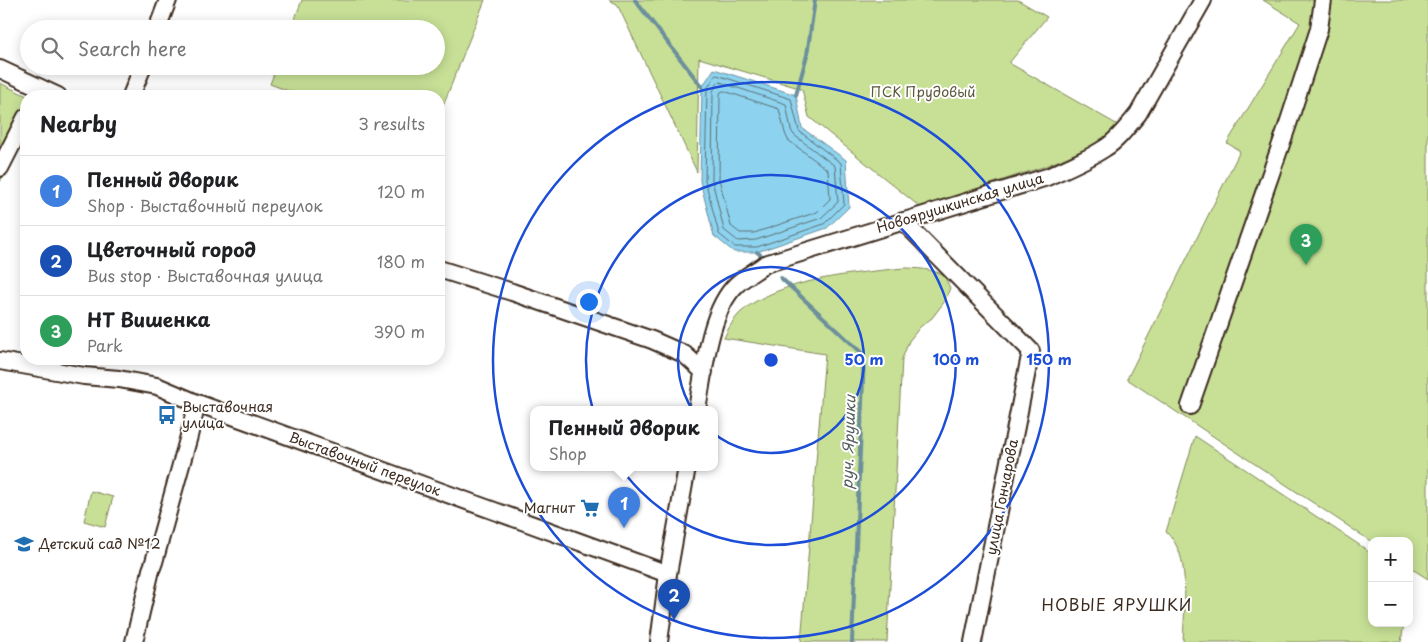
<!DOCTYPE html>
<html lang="en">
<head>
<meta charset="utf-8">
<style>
  :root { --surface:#fff; --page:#f2f2f2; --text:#202124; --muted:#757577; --line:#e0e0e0; --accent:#ea580c }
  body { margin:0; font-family:"Playpen Sans",sans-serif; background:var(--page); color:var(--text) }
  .controls { position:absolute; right:15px; bottom:15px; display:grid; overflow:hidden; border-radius:10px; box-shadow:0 2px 12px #0003 }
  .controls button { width:45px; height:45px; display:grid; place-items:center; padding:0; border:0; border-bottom:1px solid var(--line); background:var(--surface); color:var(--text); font:25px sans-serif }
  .you { position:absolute; left:588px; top:301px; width:18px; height:18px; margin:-12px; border:4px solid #fff; border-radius:50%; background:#1a73e8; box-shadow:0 0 0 8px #1a73e833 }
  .badge { display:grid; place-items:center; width:32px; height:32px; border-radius:50%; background:var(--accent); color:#fff; font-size:16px; font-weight:700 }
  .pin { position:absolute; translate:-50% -41px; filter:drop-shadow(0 1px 2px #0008) }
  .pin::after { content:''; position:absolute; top:26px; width:18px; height:15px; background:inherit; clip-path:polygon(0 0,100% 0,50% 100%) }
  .popup { position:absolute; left:530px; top:406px; width:188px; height:65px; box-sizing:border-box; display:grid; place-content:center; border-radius:10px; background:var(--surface); filter:drop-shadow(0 1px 4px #0005); font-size:16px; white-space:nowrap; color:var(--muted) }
  .popup b { font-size:19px; color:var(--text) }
  .popup::after { content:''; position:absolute; left:50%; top:100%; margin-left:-10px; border:10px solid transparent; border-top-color:var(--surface) }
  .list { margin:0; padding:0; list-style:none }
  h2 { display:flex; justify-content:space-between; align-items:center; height:65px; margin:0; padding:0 20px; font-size:21px }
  h2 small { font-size:16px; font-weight:400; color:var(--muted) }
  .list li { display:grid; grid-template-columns:32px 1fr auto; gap:15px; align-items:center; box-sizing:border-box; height:70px; padding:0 20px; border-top:1px solid var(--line) }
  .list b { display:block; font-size:19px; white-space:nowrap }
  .list p { margin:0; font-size:16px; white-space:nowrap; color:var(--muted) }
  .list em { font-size:16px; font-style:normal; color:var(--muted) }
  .icon { flex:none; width:28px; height:28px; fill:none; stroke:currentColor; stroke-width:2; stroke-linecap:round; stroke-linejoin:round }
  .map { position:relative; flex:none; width:1428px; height:642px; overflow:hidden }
  .search { position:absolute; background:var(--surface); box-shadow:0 2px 12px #0003; left:20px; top:20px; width:425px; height:55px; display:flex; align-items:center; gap:12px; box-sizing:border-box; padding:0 18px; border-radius:28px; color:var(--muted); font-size:19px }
  .panel { position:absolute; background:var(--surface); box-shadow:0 2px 12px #0003; left:20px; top:90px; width:425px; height:275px; border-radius:20px }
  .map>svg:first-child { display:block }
  .green { fill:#c7e096; stroke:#81855a }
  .water { fill:#8dd3ef; stroke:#6c8f9b }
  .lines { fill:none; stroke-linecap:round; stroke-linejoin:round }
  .shore { stroke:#5c6e72; stroke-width:1 }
  .stream { stroke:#6c8f9b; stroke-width:4 }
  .minor-casing { stroke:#3b2a1e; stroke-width:20 }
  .minor { stroke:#fff; stroke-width:16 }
  .ring { fill:none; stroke:#1d4ed8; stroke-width:2.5 }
  .labels { text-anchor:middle; stroke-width:4; stroke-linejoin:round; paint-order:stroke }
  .park-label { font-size:14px; fill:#5e583c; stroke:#fff }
  .street-label { font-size:14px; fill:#3b2a1e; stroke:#fff }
  .poi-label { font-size:14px; fill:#3b2a1e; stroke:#fff; text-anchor:start }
  .water-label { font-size:15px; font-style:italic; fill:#545d5d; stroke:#fff }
  .quarter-label { font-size:16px; letter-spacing:1px; fill:#3b2a1e; stroke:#fff }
  .centre { fill:#1d4ed8; stroke:#fff; stroke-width:2.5 }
  .ring-label { font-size:15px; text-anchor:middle; font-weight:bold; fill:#1d4ed8; stroke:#fff; stroke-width:4; stroke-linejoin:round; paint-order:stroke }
</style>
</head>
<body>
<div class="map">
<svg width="1428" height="642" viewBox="0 0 1428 642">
  <rect width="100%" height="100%" fill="#fff"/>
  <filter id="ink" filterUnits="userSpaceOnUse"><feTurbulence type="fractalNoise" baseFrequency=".02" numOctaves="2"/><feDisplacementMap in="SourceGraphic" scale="10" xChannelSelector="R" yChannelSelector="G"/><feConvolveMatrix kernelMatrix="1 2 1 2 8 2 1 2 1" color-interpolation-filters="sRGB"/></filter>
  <g filter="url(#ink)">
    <path class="green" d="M302,0h183l-46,116v-20h-137l-32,-12 7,-18h159v-37h-145z
      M609,0h409l29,17 -38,46 109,62 -23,20 -49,21 -126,41 -111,-90 -7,-28 -103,-31 -2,114 -80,-168z
      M1263,0h165v579l-19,-12v-26h-37v1l-245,-163 113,-228 -13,-8 73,-120z
      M0,83l27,13 -1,32 -26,54z
      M904,268c10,0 32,1 40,8 2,3 4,8 6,12l-5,13 -13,17 -12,9 -11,14 -7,18 -15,283h-86l24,-288 -101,-16c4,-9 9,-18 17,-26 37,-33 115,-39 163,-44z
      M1195,436l169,112 8,7v68h32l-3,19h-218c1,-25 6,-76 -7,-97 -2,-5 -6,-9 -10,-13z
      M91,491l22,6 -8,30 -21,-6z"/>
    <path class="water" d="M714,69l82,26 6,33 44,32 3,47 -22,21 -70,24h-23l-20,-16 -14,-55 2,-94z"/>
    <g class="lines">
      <path class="shore" d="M717,75l74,24 8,32 42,32 3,41 -20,20 -67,23h-22l-16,-13 -14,-54 2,-91 8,-13z
        M720,82l66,22 5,26 3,5 41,31 3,36 -17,16 -65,22 -18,1 -14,-11 -12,-50 1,-89 5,-8z
        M724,91l55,18 6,24 3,7 40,30 2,29 -13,13 -63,21h-14l-9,-7 -12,-47 1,-85 1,-2z"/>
      <path class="stream" d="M635,0l67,87
        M796,95l11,-40 8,-55
        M757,252l5,4
        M781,278l83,77 -12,287"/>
      <g class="minor-casing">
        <path id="minor" d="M157,29l11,-29
          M0,69l58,27
          M131,96l12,-30
          M0,168l26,-51
          M903,221l128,130 -58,291
          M439,269l73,23 140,48 32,14 20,18
          M0,361l84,15 35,3 38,7 40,17 471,171
          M1190,406l97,-279 32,-98 4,-29
          M697,409c7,-36 12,-98 39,-124 8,-8 20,-14 29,-21l282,-87c20,-9 40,-17 58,-29 13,-8 23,-22 33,-34l65,-114
          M134,642l17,-72 3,-8 35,-126 8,-33
          M659,642l9,-68 19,-107"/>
      </g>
      <use href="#minor" class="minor"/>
    </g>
  </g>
  <g class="ring">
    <circle cx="771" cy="360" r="93"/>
    <circle cx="771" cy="360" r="185"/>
    <circle cx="771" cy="360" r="278"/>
  </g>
  <defs>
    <g id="bus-bare" transform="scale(1.5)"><path d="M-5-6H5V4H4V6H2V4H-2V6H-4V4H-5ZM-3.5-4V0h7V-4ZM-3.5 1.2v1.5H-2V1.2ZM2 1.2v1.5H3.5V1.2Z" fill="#1f6fb2" stroke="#fff" stroke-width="2.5" paint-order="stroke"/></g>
    <g id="supermarket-bare" transform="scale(1.5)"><path d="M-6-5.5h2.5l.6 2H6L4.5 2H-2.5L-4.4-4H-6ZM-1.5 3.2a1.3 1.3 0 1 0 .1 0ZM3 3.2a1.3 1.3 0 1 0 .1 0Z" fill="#1f6fb2" stroke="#fff" stroke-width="2.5" paint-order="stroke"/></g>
    <g id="school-bare" transform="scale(1.5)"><path d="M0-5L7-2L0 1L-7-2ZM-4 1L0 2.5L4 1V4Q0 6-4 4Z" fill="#1f6fb2" stroke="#fff" stroke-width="2.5" paint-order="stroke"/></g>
  </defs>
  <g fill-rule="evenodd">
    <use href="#bus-bare" x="167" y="415"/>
    <use href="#supermarket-bare" x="590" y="508"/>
    <use href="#school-bare" x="24" y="544"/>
  </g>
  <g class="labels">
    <g class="park-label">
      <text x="923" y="97">ПСК Прудовый</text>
    </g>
    <g class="street-label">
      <text transform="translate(960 203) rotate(-17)" y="5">Новоярушкинская улица</text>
      <text transform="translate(365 464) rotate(20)" y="5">Выставочный переулок</text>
      <text transform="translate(1002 497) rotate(-79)" y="5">улица Гончарова</text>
    </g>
    <g class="poi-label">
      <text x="182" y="412">Выставочная<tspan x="182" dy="16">улица</tspan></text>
      <text x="575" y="513" text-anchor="end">Магнит</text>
      <text x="39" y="549">Детский сад №12</text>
    </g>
    <g class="water-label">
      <text transform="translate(849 442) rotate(-88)" y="5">руч. Ярушки</text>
    </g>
    <g class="quarter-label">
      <text x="1117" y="611">НОВЫЕ ЯРУШКИ</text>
    </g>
  </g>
  <circle cx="771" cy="360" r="8" class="centre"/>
  <g class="ring-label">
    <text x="864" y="365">50 m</text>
    <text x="956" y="365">100 m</text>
    <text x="1049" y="365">150 m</text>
  </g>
</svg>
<div class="controls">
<button>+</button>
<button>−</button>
</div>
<div class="you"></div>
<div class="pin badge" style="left:624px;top:528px;background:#3f7fe0">1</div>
<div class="popup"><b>Пенный дворик</b>Shop</div>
<div class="pin badge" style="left:674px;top:620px;background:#1a4fb4">2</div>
<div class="pin badge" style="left:1306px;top:265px;background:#2e9e5b">3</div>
<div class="search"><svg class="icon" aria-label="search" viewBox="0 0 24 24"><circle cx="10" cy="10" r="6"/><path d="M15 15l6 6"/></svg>Search here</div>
<section class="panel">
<h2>Nearby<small>3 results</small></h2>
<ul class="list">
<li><span class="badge" style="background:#3f7fe0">1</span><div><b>Пенный дворик</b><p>Shop · Выставочный переулок</p></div><em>120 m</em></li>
<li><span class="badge" style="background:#1a4fb4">2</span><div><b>Цветочный город</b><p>Bus stop · Выставочная улица</p></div><em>180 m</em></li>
<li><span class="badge" style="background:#2e9e5b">3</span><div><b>НТ Вишенка</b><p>Park</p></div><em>390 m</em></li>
</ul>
</section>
</div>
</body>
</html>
